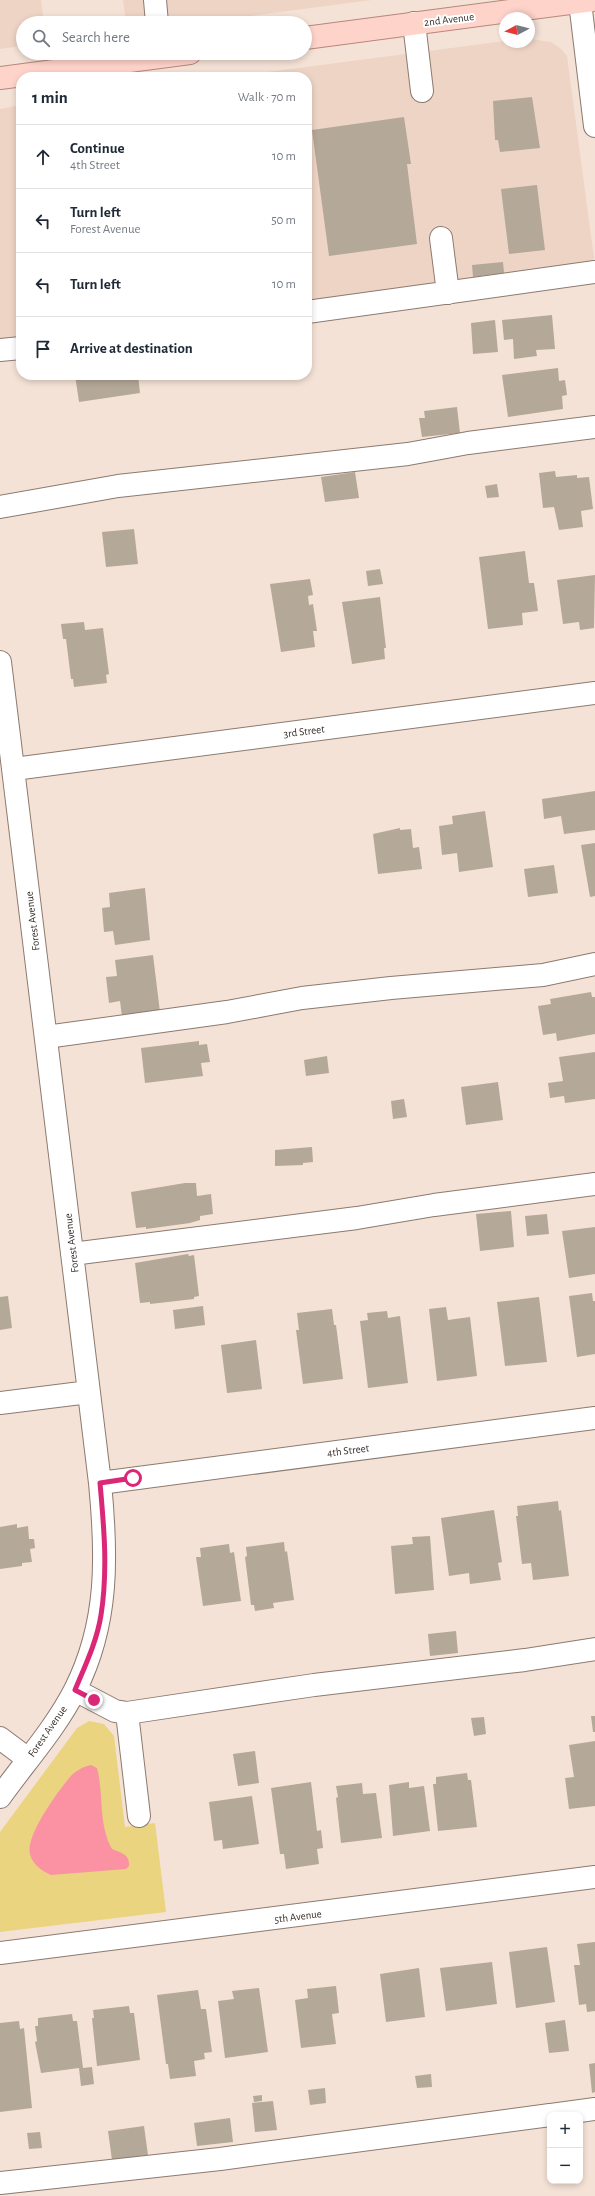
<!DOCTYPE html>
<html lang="en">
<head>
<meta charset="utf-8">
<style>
  :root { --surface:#fff; --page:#f2f2f3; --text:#1f2937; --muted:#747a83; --line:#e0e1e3 }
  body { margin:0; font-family:"Alegreya Sans",sans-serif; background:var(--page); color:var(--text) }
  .controls { position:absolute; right:12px; bottom:12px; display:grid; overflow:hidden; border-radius:8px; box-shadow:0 2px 6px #0003 }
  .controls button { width:36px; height:36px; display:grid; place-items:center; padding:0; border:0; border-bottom:1px solid var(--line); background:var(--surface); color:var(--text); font:20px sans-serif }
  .compass { position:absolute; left:499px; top:12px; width:36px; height:36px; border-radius:50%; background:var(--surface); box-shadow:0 2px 6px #0003; rotate:263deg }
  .stop { position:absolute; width:12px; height:12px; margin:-9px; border:3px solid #db2777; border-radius:50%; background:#fff }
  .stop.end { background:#db2777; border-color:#fff; box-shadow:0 1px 4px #0008 }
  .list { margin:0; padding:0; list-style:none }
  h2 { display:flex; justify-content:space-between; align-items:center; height:52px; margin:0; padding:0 16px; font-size:17px }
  h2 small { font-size:13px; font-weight:400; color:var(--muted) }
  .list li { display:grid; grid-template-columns:26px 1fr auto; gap:12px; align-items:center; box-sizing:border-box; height:64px; padding:0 16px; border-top:1px solid var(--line) }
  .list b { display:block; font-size:15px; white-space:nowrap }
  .list p { margin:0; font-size:13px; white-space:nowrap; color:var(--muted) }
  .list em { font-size:13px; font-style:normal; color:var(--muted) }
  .icon { flex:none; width:22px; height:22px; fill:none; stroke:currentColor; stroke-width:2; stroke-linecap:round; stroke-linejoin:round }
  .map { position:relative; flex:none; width:595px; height:2196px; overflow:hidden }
  .search { position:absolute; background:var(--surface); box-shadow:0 2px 6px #0003; left:16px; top:16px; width:296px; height:44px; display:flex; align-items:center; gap:10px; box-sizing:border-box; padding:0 14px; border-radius:22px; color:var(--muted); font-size:15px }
  .panel { position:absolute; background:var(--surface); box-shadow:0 2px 6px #0003; left:16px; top:72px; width:296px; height:308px; border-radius:16px }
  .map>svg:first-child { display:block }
  .built { fill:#eed4c5 }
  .green { fill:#ead47f }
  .water { fill:#fa92a4 }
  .building { fill:#b4a898 }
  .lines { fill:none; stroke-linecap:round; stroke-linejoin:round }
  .minor-casing { stroke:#8c7a70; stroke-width:24 }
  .major-casing { stroke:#b8867c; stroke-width:24 }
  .minor { stroke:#fff; stroke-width:22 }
  .major { stroke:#fed3ca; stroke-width:22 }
  .route { stroke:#db2777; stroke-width:5 }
  .labels { text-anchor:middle; stroke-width:4; stroke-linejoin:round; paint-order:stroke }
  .street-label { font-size:11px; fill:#372f2b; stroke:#fff }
</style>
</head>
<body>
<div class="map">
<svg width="595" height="2196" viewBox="0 0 595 2196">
  <rect width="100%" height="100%" fill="#f5e2d6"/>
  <path class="built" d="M0,0h41l3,23h-21v23l-23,3z
    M123,0h249l-174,23h-72z
    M530,39l21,3 9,6 7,8 27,202 -2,4 -285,41v-226h-77l275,-36 24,1z
    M21,105v233l-21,2v-231z"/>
  <path class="green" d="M89,1721l15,3 10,12 11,91 30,-4 11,89 -166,20v-100l77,-104z"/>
  <path class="water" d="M91,1765l6,3c7,26 1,56 15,81 9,4 18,5 17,17l-3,3 -75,6c-9,-4 -19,-11 -21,-21 -5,-18 29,-64 40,-77 6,-7 13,-10 21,-12z"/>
  <path class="building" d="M532,97l8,51 -40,4 -2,-12h-3l-2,-39z
    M404,117l7,47h-4l10,80 -88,12 -17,-126z
    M537,185l8,65 -36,4 -8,-65z
    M503,262l1,11 -31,4 -1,-12z
    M552,315l3,34 -19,1 1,6 -23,3 -1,-20 -9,1 -2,-20z
    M495,320l3,32 -25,2 -2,-31z
    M558,368l1,13 6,-1 2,15 -5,1 1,13 -55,8 -6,-42z
    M75,375h63l2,18 -61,9z
    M457,407l3,26 -38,4 -3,-19h6l-1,-7z
    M555,471l1,6 21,-2v3l12,-1 4,32 -12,2 2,16 -24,3 -5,-23 -11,1 -4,-35z
    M355,472l4,26 -34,4 -4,-25z
    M497,484l2,13 -12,1 -2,-12z
    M134,529l4,35 -32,3 -4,-35z
    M525,551l4,32h5l4,28 -16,2 1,12 -35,4 -9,-72z
    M380,569l3,15 -15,2 -2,-15z
    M595,575l-1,53 -14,2 -1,-8 -16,2 -6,-44z
    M310,579l3,16 -5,1 1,9 4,-1 4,27h-4l2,16 -34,5 -11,-68z
    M380,597l6,51h-2l1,11 -33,5 -10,-62z
    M84,622l1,8 18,-2 6,46 -3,1 1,8 -33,4 -1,-8h-2l-5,-40h-3l-2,-15z
    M595,791v39l-31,4 -3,-18 -17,3 -2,-20z
    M485,811l8,56 -34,5 -2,-19 -15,2 -3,-29 14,-2 -1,-8z
    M400,828v2l11,-1 2,19 6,-1 3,22 -44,5 -5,-40z
    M595,843v53l-5,1 -9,-52z
    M554,865l4,28 -30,4 -4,-28z
    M145,888l5,52 -35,5 -2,-14 -9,1 -2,-24 8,-1 -1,-14z
    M153,955l7,57 -38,5 -2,-16 -11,2 -3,-26 11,-1 -2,-16z
    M591,992l1,5h3v37l-38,7 -1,-8 -13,2 -5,-29 13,-2 -1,-5z
    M199,1041v4l8,-1 3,18 -9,1 2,13 -58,7 -4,-35z
    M595,1052v47l-30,4 -1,-7 -14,2 -2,-15 15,-2 -4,-24z
    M327,1056l2,17 -23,3 -2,-16z
    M498,1082l5,38 -37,5 -5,-38z
    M404,1099l3,18 -14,2 -2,-18z
    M312,1147l1,15 -10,1v2l-28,1v-16z
    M185,1183h11l1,13 14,-2 2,20 -13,2v4l-10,3 -44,6v-2l-10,1 -5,-36z
    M511,1211l3,36 -34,4 -4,-37z
    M547,1214l2,20 -22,2 -2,-20z
    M595,1227v47l-26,4 -7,-47z
    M188,1254l1,2 5,-1 5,41 -5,1v2l-44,5v-2l-10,1 -5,-40z
    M592,1293l1,8h2v53l-18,3 -8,-61z
    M8,1296l4,32 -12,2v-33z
    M539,1297l8,65 -42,4 -8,-64z
    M203,1306l2,19 -30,4 -2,-19z
    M446,1307l2,13 22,-3 7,59 -40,5 -8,-72z
    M332,1309l2,16h2l7,54 -40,5 -7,-54h3l-2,-17z
    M387,1311l1,7 12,-2 8,67 -40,5 -8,-67 8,-1 -1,-7z
    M256,1340l6,49 -35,4 -6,-48z
    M558,1501l1,10 2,-1 8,66 -36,4 -2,-17 -9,1 -6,-48h2l-1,-10z
    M494,1510l8,52 -4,1 3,17 -31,4 -1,-11 -20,3 -8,-58z
    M17,1524v4l11,-2 1,13h5l1,9 -5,1 2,13 -10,1v3l-22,3v-42z
    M430,1536l4,54 -39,4 -4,-48 22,-2 -1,-7z
    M284,1542l1,10 2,-1 7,49 -21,3 1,5 -19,3 -1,-6h-3l-6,-48 2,-1 -1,-9z
    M229,1544l1,9 4,-1 7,49 -38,5 -7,-49h5l-1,-9z
    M456,1631l2,22 -28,3 -2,-22z
    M591,1716h4v16h-2z
    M484,1717l2,17 -12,2 -3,-18z
    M595,1741v65l-26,3 -4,-31 9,-1 -5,-32z
    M255,1751l4,32 -21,3 -5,-32z
    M467,1773l1,7h3l6,47 -39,4 -5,-47h3v-7z
    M311,1782l6,49 4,-1 2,18 -6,1 2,15 -33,5 -2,-15h-4l-9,-66z
    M409,1782v6l15,-2 6,45 -37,5 -4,-51z
    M362,1783l1,11 13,-1 6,45 -41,5 -5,-45 2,-1 -2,-11z
    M252,1796l7,48 -36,5 -1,-9 -8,1 -5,-39z
    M595,1942v69l-8,1 -1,-8 -7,1 -5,-40h6l-3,-21z
    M547,1947l8,55 -39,6 -7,-56z
    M492,1962l5,42 -51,7 -6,-43z
    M419,1968l6,49 -39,5 -6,-48z
    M336,1986l3,27 -7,1 4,30 -35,4 -6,-48 13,-2 -1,-9z
    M259,1988l9,64 -43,6 -7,-57 16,-2 -2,-8z
    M198,1990l3,19h5l6,43 -8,1 1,6 -11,2 2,15 -26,3 -2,-15h-2l-9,-69z
    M129,2006l1,7h4l6,47 -43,6 -5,-48h2l-1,-8z
    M72,2014l1,7h4l6,47 9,-1 2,17 -13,2 -2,-18 -38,5 -6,-31 2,-1 -2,-15h3v-8z
    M565,2020l4,31 -20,2 -4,-30z
    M19,2021l1,8 4,-1 8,80 -32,4v-89z
    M595,2063v29l-3,1 -3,-29z
    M431,2074l1,13 -15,1 -2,-12z
    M325,2088l1,15 -16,2 -2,-15z
    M262,2095v6l-8,1 -1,-6z
    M273,2101l4,29 -22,2 -3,-29z
    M230,2118l3,24 -36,4 -3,-23z
    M144,2126l4,29 -36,5 -4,-29z
    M40,2132l2,16 -13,1 -2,-16z"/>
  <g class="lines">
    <g class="minor-casing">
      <path id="minor" d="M155,0l2,23
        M580,2l15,124
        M414,23l8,68
        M441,238l7,55
        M307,312l288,-40
        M0,350l21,-2
        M0,507l118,-21 290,-32 60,-11 127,-16
        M0,662l100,821c7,72 9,140 -25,207 -20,39 -50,72 -75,107
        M14,769l581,-76
        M46,1037l181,-25 75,-14 89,-10 152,-13 52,-11
        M72,1254l285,-36 77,-13 161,-21
        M0,1403l89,-11
        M100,1483l495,-65
        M75,1690l40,21 12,2 187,-28 211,-25 70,-11
        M127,1713l12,103
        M0,1738l28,21
        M0,1953l595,-76
        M551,2115l44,-6
        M0,2183l220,-24 330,-44"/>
    </g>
    <g class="major-casing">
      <path id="major" d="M305,38l288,-38
        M0,78l190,-25"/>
    </g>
    <use href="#minor" class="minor"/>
    <use href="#major" class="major"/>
  </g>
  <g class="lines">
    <path class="route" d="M94,1700l-19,-10c10,-24 22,-49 26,-75 7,-44 3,-88 -1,-132l33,-5"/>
  </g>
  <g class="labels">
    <g class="street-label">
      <text transform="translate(449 19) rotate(-7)" y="4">2nd Avenue</text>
      <text transform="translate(304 731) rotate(-7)" y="4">3rd Street</text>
      <text transform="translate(32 921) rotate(-97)" y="4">Forest Avenue</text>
      <text transform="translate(71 1243) rotate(-97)" y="4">Forest Avenue</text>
      <text transform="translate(348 1450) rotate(-7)" y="4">4th Street</text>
      <text transform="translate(47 1731) rotate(-55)" y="4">Forest Avenue</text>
      <text transform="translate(298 1916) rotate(-7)" y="4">5th Avenue</text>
    </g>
  </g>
</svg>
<div class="controls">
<button>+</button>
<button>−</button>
</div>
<svg class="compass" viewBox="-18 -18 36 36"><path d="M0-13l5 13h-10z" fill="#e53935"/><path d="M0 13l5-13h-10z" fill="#747a83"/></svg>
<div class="stop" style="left:133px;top:1478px"></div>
<div class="stop end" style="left:94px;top:1700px"></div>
<div class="search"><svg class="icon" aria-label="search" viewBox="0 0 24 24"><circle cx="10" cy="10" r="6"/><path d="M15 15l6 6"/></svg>Search here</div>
<section class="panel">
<h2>1 min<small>Walk · 70 m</small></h2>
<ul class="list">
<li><svg class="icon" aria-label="ahead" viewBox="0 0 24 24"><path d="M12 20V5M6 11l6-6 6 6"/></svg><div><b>Continue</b><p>4th Street</p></div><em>10 m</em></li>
<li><svg class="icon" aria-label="left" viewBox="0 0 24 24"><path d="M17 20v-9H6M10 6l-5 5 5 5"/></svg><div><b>Turn left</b><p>Forest Avenue</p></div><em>50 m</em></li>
<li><svg class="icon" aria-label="left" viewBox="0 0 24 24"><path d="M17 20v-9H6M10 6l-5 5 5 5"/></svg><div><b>Turn left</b></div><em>10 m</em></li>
<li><svg class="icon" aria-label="arrive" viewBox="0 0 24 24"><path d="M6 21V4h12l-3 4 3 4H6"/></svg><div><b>Arrive at destination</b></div></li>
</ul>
</section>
</div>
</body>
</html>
